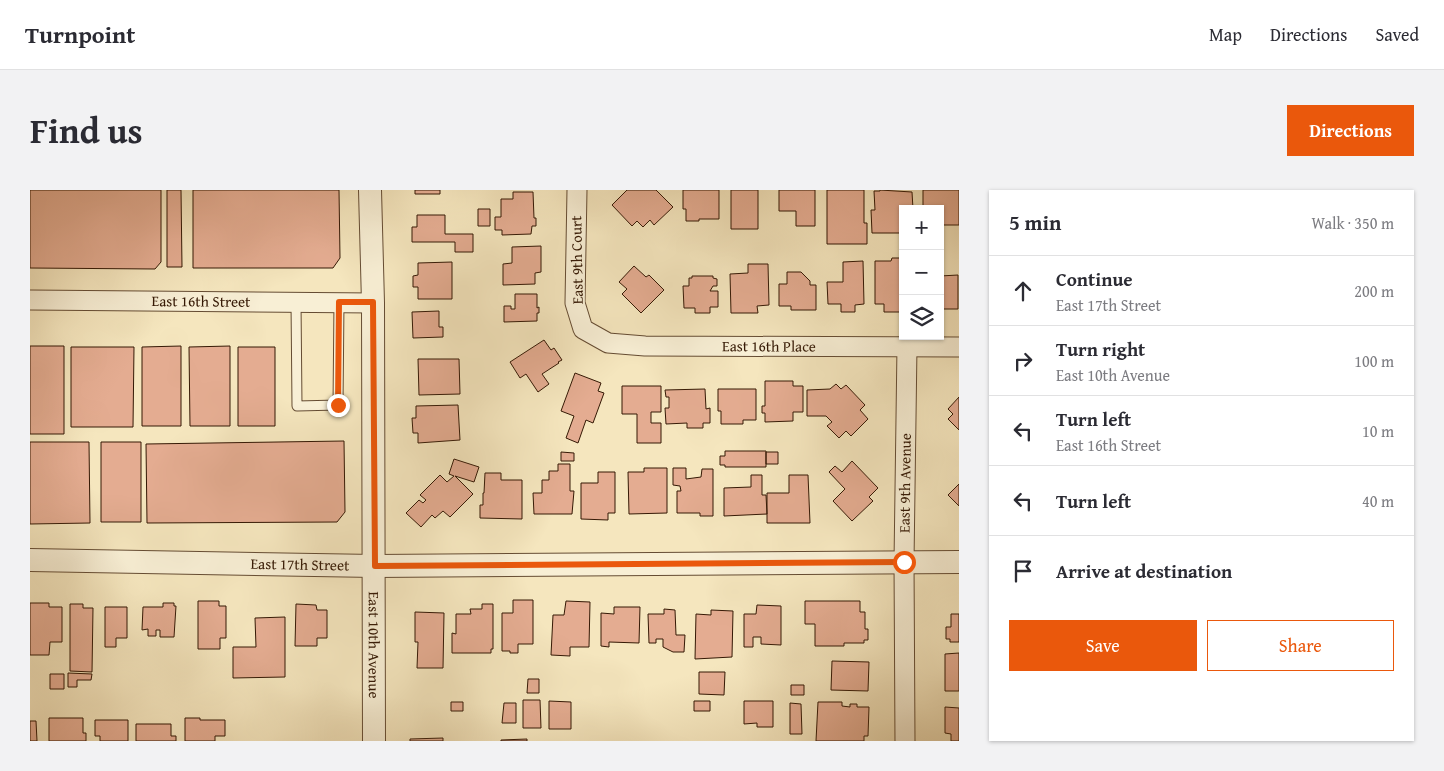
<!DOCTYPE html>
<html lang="en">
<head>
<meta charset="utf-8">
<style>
  :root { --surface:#fff; --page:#f2f2f3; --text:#2b2b33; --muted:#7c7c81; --line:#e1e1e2; --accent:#ea580c }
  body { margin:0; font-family:"Gentium Book Plus",serif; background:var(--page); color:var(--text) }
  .controls { position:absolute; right:15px; top:15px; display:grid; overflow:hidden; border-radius:0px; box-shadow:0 1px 4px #0004 }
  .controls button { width:45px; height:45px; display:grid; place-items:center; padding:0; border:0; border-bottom:1px solid var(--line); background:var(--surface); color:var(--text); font:25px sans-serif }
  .stop { position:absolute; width:15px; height:15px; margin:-11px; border:4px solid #ea580c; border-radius:50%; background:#fff }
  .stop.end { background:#ea580c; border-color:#fff; box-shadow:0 1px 5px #0008 }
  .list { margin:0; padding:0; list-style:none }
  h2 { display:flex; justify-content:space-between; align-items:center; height:65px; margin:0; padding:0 20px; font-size:21px }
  h2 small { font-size:16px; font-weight:400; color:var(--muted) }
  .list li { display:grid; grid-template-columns:32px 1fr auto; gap:15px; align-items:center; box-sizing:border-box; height:70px; padding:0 20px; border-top:1px solid var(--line) }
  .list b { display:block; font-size:19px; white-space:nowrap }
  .list p { margin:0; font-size:16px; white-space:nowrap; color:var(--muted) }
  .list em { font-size:16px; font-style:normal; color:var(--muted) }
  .actions { display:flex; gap:10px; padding:15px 20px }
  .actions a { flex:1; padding:11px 0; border:1px solid var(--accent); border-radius:0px; text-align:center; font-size:18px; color:var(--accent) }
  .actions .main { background:var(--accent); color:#fff }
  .icon { flex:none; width:28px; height:28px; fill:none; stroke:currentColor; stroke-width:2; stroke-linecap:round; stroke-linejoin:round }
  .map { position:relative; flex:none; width:929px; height:551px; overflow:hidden; border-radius:0px }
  header { display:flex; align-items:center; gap:30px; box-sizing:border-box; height:70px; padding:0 25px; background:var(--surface); border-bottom:1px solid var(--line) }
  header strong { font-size:24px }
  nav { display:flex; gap:28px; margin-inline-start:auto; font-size:18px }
  .intro { display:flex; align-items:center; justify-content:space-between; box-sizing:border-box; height:120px; padding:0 30px }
  h1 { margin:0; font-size:35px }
  .button { padding:12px 22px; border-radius:0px; background:var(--accent); color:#fff; font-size:18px; font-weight:700 }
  main { display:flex; gap:30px; padding:0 30px }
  aside { flex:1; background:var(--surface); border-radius:0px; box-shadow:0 1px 4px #0004 }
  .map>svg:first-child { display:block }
  .building { fill:#e4ac91; stroke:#351905 }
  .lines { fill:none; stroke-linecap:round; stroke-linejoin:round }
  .service-casing { stroke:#654c33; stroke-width:11 }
  .minor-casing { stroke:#654c33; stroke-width:21 }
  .tertiary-casing { stroke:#654c33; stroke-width:24 }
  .service { stroke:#f8efd5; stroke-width:9 }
  .minor { stroke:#f8efd5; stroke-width:19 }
  .tertiary { stroke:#f8efd5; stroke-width:22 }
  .route { stroke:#ea580c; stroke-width:6 }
  .labels { text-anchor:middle; stroke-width:4; stroke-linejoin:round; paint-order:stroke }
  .street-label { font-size:15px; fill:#351905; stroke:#f8efd5 }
</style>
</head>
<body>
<header>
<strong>Turnpoint</strong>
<nav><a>Map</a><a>Directions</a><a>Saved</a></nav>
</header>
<div class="intro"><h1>Find us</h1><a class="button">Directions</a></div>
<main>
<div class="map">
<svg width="929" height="551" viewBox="0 0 929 551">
  <rect width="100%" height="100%" fill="#f5e6be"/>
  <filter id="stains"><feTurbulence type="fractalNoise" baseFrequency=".004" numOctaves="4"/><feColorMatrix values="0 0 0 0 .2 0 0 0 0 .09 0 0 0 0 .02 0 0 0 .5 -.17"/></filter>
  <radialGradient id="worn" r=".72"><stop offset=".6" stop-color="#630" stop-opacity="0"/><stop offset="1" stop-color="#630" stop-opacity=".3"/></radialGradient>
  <path class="building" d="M0,0h131v72l-6,7 -125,-1z
    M137,0h14l1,77h-15z
    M163,0h146l1,68 -7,10h-140z
    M385,0h25v4h-25z
    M597,0h29l17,17 -19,18 -4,-5 -7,7 -6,-6 -5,5 -20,-21z
    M653,0h36v29h-20v2h-13v-12h-3z
    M701,0h27v39h-27z
    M749,0h36v36h-19v-15h-17z
    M797,0h37v33h3v21h-40z
    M850,0l32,2 1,17h-10v24h-31l-1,-23h4l-1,-19h6z
    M893,0h36v35h-19v-16h-17z
    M483,2h20l1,26h2v8h-4l-1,8 -29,1v-5h-7v-13h6v-18h12z
    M448,19h12v17h-12z
    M387,25h28v19h28v18h-18v-10h-43v-15h5z
    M511,56v26l-6,1v11l-32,1v-21l9,-1v-16z
    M862,68h11l-2,54h-17v-8h-9v-43h16z
    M833,71l1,43 -9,1v7h-14v-8h-13l-1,-22h16v-20z
    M422,72v37h-34v-12h-5v-11l5,-1v-12z
    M718,74h20l1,41 -12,1 1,7h-27l-1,-39 18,-1z
    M604,76l12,11 3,-2 15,15 -23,23 -19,-19 5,-5 -8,-7z
    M757,82h14l9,9v4h6v25h-25v-4h-12v-22h8z
    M928,85v34h-18v-33z
    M662,86h21v2l4,1v7h-4l-3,5h8v16h-8v6h-15v-5h-11l-1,-22h6v-8h3z
    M485,104h22v14l2,-1v6h-2v8l-33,1v-16h7v3h4z
    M409,121v16h4v10l-30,1 -1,-26z
    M514,150l7,10 3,-2 8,12 -4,2 1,1 -17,11 7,10 -11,8 -12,-18 -6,4 -10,-16z
    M0,156h34v88h-34z
    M151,156v80h-39v-79z
    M200,156v80h-40l-1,-79z
    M41,157h63l-1,80h-62z
    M208,157h37v79h-37z
    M388,169h41l1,35 -41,1z
    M545,183l26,10 -3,8 6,2 -11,30 -7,-3 -8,23 -12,-5 8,-22 -13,-5z
    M735,191h28v5h10v26h-10v9l-28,1v-9h-3v-7h3z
    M806,194l5,5 5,-4 19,20 -5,5 8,9 -17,17 -5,-5 -7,7 -12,-12 5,-4 -6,-6h-19v-26l23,-1z
    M592,196h39v26h-10v11h10v20h-24v-29h-15z
    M675,199l1,20 4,-1v15h-7v5h-16v-5l-21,1 -1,-16h4v-11h-3l-1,-7z
    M688,199h38v31h-13v4h-22v-13h-3z
    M929,207v33l-11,-11 5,-5 -5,-5z
    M428,215l2,35 -42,3v-10h-5l-1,-15h4v-12z
    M314,251l1,71 -8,10 -190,1 -1,-79z
    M0,252h59l1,81 -60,1z
    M71,252h40v80h-40z
    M695,261h41v16h-41v-2h-5v-9h5z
    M531,262l13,1v8h-13z
    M736,262h12v12h-12z
    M424,269l25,8 -5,15 -19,-6 18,18 -23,23 -7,-6 -8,7 -3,-3 -11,12 -15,-14 13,-13 4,3 3,-3 -6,-5 20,-20 7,7 7,-6 -5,-2z
    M822,271l26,27 -9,9 4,4 -21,20 -19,-20 12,-12 -16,-17 6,-6 7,6z
    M528,274h12v27h4l-2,23h-38l-1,-21h9v-13h7v-9h9z
    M614,278h23v45l-38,1 -1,-42h16z
    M643,278h13v11l15,-2 1,-8h11v47h-13v-3h-23v-22h4l-1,-5 -7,-1z
    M568,282h17v41h-7v7l-27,-1v-36h17z
    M455,283h16v7h21v39l-42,-1v-13h3v-12h1z
    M721,285h11v20h4l1,19 -43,2v-28l27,-1z
    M759,285h19l2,48h-43v-30h22z
    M929,294v22l-11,-11z
    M483,410h20v44h-15v9h-8v-2h-8v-38h11z
    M168,411h21v5h7v32h-6v11h-22z
    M536,411l24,1 -1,45h-19v9l-19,-1 2,-40h11z
    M775,411h55v11h5v17h3v11h-4v3h-20v3h-29v-22h-10z
    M0,413h19v4h13v35h-12l-1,13h-19z
    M133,413h11v3h2l-2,31h-14v-7h-4v6h-8v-7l-6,1 1,-23h20z
    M40,414h13v4h10l-1,64 -22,-1z
    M266,414l20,1 1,5h10v28h-10v8h-22z
    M452,414h11v45h-2v4h-39v-20l4,1v-20h15l-1,-5h12z
    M727,415l24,1v39l-20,-1v-7h-8v10h-9v-33h12z
    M75,417h22v31h-11v9h-11z
    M584,417h26l-1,36 -30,-1v5l-8,-1v-33l13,1z
    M634,419l11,1 1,25h9l-1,17h-11l-10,-5v-8h-7v4h-7l-1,-29h16z
    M681,420l22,1 -1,46 -37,2 1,-45 15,1z
    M385,422l29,1 -1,55h-26l1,-26h-3z
    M921,424h8v28h-9v-3h-4v-12h5z
    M255,427v60l-52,1v-31h23l-1,-29z
    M929,463v38h-14v-37z
    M802,471l37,1 -1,29 -37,-1z
    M669,482h26l-1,23 -25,-1z
    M38,483l24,1 -1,6h-14v7h-9z
    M20,484h14v15h-14z
    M498,489h11v14h-12z
    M761,495h13v10h-13z
    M493,510h17l1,28h-18z
    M519,511l22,1v27h-22z
    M664,511h16v10h-16z
    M714,511h29v26h-16v-4l-13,1z
    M421,512h12v9h-12z
    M788,512h24v4l8,1v-3h7v3h12l-1,29h-4v5h-48z
    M474,513h12v20h-14z
    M760,513l11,1 1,30h-12z
    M915,517l14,1v33h-8v-7l-6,-1z
    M19,528h34v15h3v8h-37z
    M155,528h15v2h25v16h-10v5h-30z
    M65,530h33v21h-28v-5h-5z
    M0,531h6l1,20h-7z
    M106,534h35v12h5v5h-40z
    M413,548v3h-33v-2z
    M497,549v2h-26v-1z"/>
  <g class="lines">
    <g class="service-casing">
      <path id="service" d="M266,112l1,104 41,-1 1,-103"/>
    </g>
    <g class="minor-casing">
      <g id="minor">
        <path id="s1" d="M547,0l-2,113 8,26 25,14 37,3 314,1"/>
        <path id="s2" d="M0,110l343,3"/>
        <path id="s3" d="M875,551l-1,-179 3,-216"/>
      </g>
    </g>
    <g class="tertiary-casing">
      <g id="tertiary">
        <path id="s4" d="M340,0l3,113 1,438"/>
        <path id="s5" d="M0,370l345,6 584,-4"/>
      </g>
    </g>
    <use href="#service" class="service"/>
    <use href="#minor" class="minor"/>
    <use href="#tertiary" class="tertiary"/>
  </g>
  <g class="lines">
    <path class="route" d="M308,215l1,-103h34l2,264 529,-4"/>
  </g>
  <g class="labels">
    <g class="street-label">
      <text transform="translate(547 70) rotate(-91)" y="5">East 9th Court</text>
      <text dy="5" stroke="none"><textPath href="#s2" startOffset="171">East 16th Street</textPath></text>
      <text dy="5" stroke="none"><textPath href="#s1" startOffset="330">East 16th Place</textPath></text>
      <text dy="5" stroke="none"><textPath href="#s3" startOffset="258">East 9th Avenue</textPath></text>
      <text dy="5" stroke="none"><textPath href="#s5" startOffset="270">East 17th Street</textPath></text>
      <text dy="5" stroke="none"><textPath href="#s4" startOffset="455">East 10th Avenue</textPath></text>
    </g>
  </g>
  <rect width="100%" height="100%" filter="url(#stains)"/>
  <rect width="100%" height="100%" fill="url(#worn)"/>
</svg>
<div class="controls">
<button>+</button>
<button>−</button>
<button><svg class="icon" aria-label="layers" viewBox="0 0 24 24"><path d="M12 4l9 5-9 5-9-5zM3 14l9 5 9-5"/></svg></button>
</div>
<div class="stop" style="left:874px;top:372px"></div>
<div class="stop end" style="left:308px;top:215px"></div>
</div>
<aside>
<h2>5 min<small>Walk · 350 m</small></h2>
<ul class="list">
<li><svg class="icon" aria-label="ahead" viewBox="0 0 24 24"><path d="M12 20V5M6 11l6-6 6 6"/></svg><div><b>Continue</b><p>East 17th Street</p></div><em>200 m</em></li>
<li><svg class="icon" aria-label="right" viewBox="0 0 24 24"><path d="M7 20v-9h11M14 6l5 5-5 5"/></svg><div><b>Turn right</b><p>East 10th Avenue</p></div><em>100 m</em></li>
<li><svg class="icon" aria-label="left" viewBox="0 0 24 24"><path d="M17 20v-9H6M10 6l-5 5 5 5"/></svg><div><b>Turn left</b><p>East 16th Street</p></div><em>10 m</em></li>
<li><svg class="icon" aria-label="left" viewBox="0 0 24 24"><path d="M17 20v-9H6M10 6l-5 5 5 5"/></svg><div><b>Turn left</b></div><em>40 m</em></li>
<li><svg class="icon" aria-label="arrive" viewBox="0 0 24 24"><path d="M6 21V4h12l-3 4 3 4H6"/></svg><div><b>Arrive at destination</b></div></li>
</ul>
<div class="actions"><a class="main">Save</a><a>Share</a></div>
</aside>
</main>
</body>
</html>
